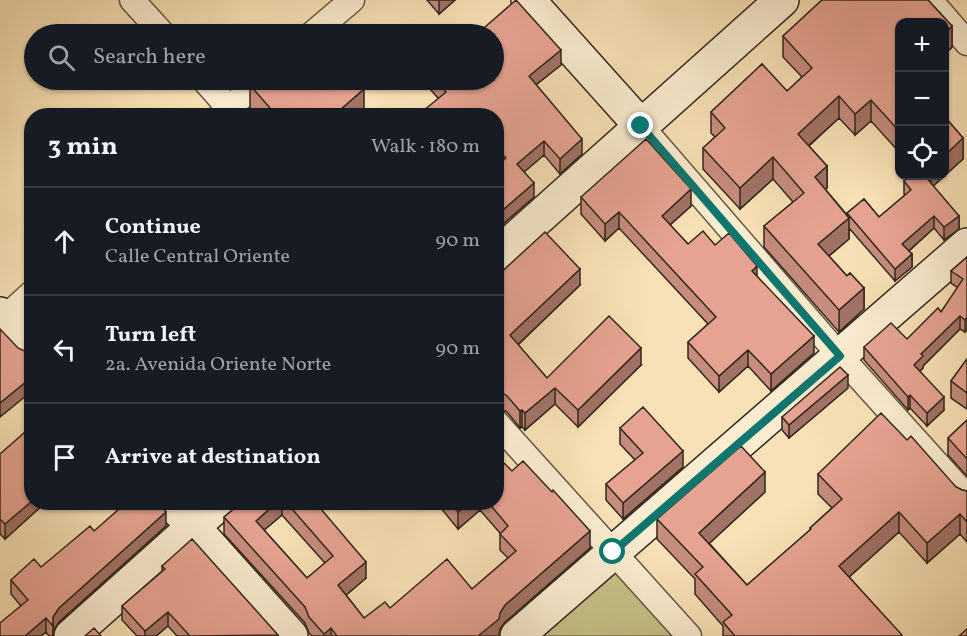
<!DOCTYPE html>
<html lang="en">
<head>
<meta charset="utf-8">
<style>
  :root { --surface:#171b24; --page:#20242c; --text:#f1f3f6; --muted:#9ea1a6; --line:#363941 }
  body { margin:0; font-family:Vollkorn,serif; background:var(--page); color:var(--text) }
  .controls { position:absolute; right:18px; top:18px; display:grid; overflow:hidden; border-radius:12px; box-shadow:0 2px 4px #0004 }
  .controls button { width:54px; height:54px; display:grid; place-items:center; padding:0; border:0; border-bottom:2px solid var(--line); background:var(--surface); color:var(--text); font:30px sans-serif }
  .stop { position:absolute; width:18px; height:18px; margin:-14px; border:4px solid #0f766e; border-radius:50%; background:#fff }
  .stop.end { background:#0f766e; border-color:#fff; box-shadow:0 2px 6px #0008 }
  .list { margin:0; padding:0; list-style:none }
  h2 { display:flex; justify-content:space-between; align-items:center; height:78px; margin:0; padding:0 24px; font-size:26px }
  h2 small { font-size:20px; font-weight:400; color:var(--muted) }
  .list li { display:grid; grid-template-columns:39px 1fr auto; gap:18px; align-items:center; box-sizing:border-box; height:108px; padding:0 24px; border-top:2px solid var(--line) }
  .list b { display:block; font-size:22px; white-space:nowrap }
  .list p { margin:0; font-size:20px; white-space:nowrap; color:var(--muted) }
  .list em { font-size:20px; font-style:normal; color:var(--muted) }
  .icon { flex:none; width:33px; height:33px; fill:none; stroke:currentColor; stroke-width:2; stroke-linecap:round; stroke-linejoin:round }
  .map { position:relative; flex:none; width:967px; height:636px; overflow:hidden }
  .search { position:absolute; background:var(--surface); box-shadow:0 2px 4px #0004; left:24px; top:24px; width:480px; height:66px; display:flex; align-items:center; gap:15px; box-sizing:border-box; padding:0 21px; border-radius:33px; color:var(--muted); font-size:22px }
  .panel { position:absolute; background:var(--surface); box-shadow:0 2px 4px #0004; left:24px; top:108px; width:480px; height:402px; border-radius:24px }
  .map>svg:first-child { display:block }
  .green { fill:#c5c188; stroke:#7c7452; stroke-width:1.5 }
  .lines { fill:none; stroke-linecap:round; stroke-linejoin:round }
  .street-casing { stroke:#645543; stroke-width:27 }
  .secondary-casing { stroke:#32261d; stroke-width:36 }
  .street { stroke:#faecd0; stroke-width:24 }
  .secondary { stroke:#faecd0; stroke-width:33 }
  .wall { fill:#c68c7e; stroke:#32261d; stroke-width:1.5; fill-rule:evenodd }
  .shaded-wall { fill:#a17266; stroke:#32261d; stroke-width:1.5 }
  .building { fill:#e6a392; stroke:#32261d; stroke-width:1.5 }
  .route { stroke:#0f766e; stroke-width:8 }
</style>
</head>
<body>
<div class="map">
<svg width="967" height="636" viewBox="0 0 967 636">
  <rect width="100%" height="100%" fill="#f8e1b6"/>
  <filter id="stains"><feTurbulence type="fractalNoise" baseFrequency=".00333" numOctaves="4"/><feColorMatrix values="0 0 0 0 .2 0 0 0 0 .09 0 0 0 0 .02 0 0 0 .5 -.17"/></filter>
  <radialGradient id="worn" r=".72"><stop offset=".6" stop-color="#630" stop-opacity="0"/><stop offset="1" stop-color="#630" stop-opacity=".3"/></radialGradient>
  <path class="green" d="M615,565l63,71h-144z"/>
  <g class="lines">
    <g class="street-casing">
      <path id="street" d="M132,0l31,34
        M930,0l37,43
        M312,34l40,-34
        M204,80l32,36
        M220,116l41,-36
        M641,126l199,230 127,141
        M0,322l32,-29
        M496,422l193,214"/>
    </g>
    <g class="secondary-casing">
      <path id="secondary" d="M528,0l113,126
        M496,256l286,-256
        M0,314l32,35
        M171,502l120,134
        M71,636l150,-134
        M517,636l450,-391"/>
    </g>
    <use href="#street" class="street"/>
    <use href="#secondary" class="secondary"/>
  </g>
  <path class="wall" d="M427,0h28l-16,14z
    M822,0h106l24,26v21l-7,7v-32h-45v131l-29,-32 -16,14 -16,-17 -30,28 18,20v22l-2,1 22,26v-2l17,-14 15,18 26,-22 -1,-1v-13l7,-5h34v-59l18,21v21l-30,27 26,30v13l-15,11 -10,-12 -25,23 3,3v13l-17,14 -46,-53v11l-20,17 18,20 3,-3 14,15v21l-25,23 -75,-85v-21l29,-24 -20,-23 -33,30 -37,-40v-21l12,-11 -4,-4v-21l51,-48 25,27 15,-14 -19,-20v-21z
    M561,65l-25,20 46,69 -22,20 -16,-19 -20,17 10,25 -38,33v-64l3,-2 -3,-2v-46l-58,-18 -16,-18h72z
    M250,85l114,27 -4,4h-103l-7,-8z
    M581,197l110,9 -21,19 18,19 27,1 42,31 57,77 -43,38 -23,-25 -29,26 -31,-34v-16l20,-18 -89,-96 -14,13 -24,-27z
    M967,257v73l-2,2 -5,-3 -37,37v2l-3,3 24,39 -17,16 -17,-18 -2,2 -44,-50v-13l43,-8 34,-27 17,-24 -7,-5v-12z
    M496,277l84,8 -62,60 29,33 94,-13 -63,62 -23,-23 -30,26 -3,-3 -2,1 -13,-16 -6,-3 -5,-1z
    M967,359v50l-16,-11v-17z
    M848,388l-59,50 -7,-8v-13z
    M967,420v56l-19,-21v-17z
    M620,428l63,39 -60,52 -17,-19v-16l29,-24 -15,-16z
    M907,440l49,47 6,3 5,1v51l-7,-8 -33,29 -28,-31 -50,45 53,59h-179v-10l-28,-32v-15l-38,-40v-20l108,-27 -56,51 38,42 63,-55v-2l22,-20 -14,-14v-20z
    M0,454l32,48h14l-41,37 -5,-5z
    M512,471l78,77 -85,74 -5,7 -1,6 -1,1h-186l-3,-3 -4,-10 -81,-89v-17l18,-15h73l51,76 -20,17 18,23 26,-10 82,-19 36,-31 -8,-8v-17l-20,-23 -22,19 -22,-27h60zM282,515l43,48 -18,15 -43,-48z
    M166,526l-107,96 -6,9v5h-4l-3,-4 -5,4h-41l21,-30 -10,-12v-14l30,-13 53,-36z
    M162,566l116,70h-101l-9,-10 -12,10h-19l-15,-16v-14l40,-35z"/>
  <path class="shaded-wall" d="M440,0h15l-16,14v-13z
    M952,26v21l-7,7v-21z
    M561,50v15l-32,25v-14z
    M364,89v23l-4,4h-27z
    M839,96v22l-41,37v-21z
    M871,100v21l-16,14v-21z
    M963,138v21l-32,29v-12h14v-21z
    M582,139v15l-22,20v-15z
    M544,141v14l-27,23v-14z
    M773,157v22l-33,30v-21z
    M827,166v22l-12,10v-21z
    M534,183v14l-38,33v-14z
    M691,189v17l-29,26v-16z
    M619,212v16l-14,13v-17z
    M934,216v12l-32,29v-13z
    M959,216v13l-15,11v-13z
    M849,218v21l-31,26v-21z
    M912,254v13l-17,14v-12z
    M757,266v16l-5,-11z
    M580,269v16l-70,67v-17z
    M864,288v21l-25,23v-22z
    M960,316v13l-37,37v2l-9,9v-12l7,-11z
    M967,317v13l-2,2v-12z
    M814,336v17l-43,38v-17z
    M641,348v17l-63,62v-17z
    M748,350v16l-29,26v-16z
    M848,375v13l-59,50v-13z
    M32,377v14l-32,26v-14z
    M555,388v16l-30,26v-17z
    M910,395v13l-2,2v-13z
    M944,397v13l-17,16v-13z
    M522,410v17l-2,1v-17z
    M499,431v16l-3,3v-17z
    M683,451v16l-60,52v-16z
    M765,472v20l-66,61v-20z
    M32,501v1h14l-41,37v-15z
    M277,502h5v13l-26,22v-16z
    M470,502h10v8l-22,19v-17z
    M166,512v14l-107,96 -6,9v5v-19l6,-9z
    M899,512v20l-60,54v-20z
    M960,514v20l-33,29v-20z
    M590,531v17l-85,74 -5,7 -1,6 -1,1h-20l22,-23 5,-8z
    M366,562v16l-28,24v-17z
    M168,612v14l-12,10h-11v-5z
    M46,618v14l-5,4h-16z
    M331,628v8h-7v-2z"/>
  <path class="building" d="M516,0l45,50 -32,26 53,63 -22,20 -16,-18 -27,23 17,19 -38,33v-24l6,-5 -6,-7v-14l10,-8 -10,-10v-32h-79l29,-24 -11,-12h59v-46h-17z
    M822,0h106l24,26 -7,7v-11h-45v110l-29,-32 -16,14 -16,-18 -41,38 29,32 -12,11 34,41 -31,26 29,32 3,-3 14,15 -25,22 -75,-84 40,-33 -31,-36 -33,31 -37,-40 22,-20 -14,-16 51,-48 25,27 25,-23 -29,-32z
    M312,30l4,4h-9z
    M257,80h99l8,9 -31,27h-56l-27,-31z
    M945,117l18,21 -18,17z
    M646,139l45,50 -29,27 26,28 15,-13 12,14 14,-12 28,33 -5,5 62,65 -43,38 -23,-24 -29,26 -31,-34 28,-25 -97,-105 -14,12 -24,-27z
    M911,176h14l34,40 -15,11 -10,-11 -32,28 10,10 -17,15 -48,-56 17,-14 15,18 32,-27 -7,-9z
    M545,232l35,37 -70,66 37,43 62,-62 32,32 -63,62 -23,-22 -30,25 -3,-3 -2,1 -13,-15 -6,-4h-5v-115z
    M967,257v60l-2,3 -5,-4 -39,38 2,2 -9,9 30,32 -17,16 -17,-18 -2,2 -44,-50 27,-24 16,16 31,-31 3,4 22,-33 -12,-8z
    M0,329l18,19 11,5 3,4v20l-32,26z
    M967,359v34l-16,-12z
    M840,367l8,8 -59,50 -7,-8z
    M643,407l40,44 -60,52 -17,-19 37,-31 -23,-25z
    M881,413l26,27 4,-4 45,51 6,3 5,1v31l-7,-8 -33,29 -28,-31 -60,54 63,69 -2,1h-165l-12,-14 9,-7 -37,-41 8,-7 -46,-48 84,-73 24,26 -66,61 48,52 64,-56 -1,-1 32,-29 -24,-25z
    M967,420v39l-19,-21z
    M32,426v75l-27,23 -5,-5v-65z
    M496,455l16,16 11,-10 29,31 1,-2 37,41 -85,74 -5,8 -1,6 -21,17h-141l-6,-8 -7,6 -15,-17 -4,-10 -81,-90 18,-15h35l-21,19 51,57 26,-22 -47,-54h29l51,60 -28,23 26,33 21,-16 5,6 57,-49 25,30 44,-38 -16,-17 8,-8 -20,-24h8z
    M127,502h31l8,10 -107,96 -6,9v9l-7,-8 -21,18h-25v-13l28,-23 -17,-20 23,-21 7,8 49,-41 4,5z
    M450,502h20l-12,10z
    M192,539l86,96 -88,1 -22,-24 -23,19 -23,-25 43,-37 -3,-3z
    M94,628l7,8h-16z
    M967,629v7h-8z"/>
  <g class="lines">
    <path class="route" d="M613,552l227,-196 -199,-230"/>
  </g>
  <rect width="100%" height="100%" filter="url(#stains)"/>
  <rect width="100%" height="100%" fill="url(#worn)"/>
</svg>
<div class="controls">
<button>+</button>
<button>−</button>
<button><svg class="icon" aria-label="locate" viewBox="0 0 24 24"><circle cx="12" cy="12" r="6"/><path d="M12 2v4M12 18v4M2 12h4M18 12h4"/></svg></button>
</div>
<div class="stop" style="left:613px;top:552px"></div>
<div class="stop end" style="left:641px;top:126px"></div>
<div class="search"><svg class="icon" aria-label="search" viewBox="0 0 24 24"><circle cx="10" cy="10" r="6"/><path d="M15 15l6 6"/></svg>Search here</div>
<section class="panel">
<h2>3 min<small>Walk · 180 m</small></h2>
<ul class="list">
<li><svg class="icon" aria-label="ahead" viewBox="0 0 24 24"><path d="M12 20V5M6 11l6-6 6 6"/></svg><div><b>Continue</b><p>Calle Central Oriente</p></div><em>90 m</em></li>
<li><svg class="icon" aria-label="left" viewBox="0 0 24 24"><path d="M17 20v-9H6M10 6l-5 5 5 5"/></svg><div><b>Turn left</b><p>2a. Avenida Oriente Norte</p></div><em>90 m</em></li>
<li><svg class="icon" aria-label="arrive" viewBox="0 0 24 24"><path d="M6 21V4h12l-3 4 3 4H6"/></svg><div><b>Arrive at destination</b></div></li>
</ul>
</section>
</div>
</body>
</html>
